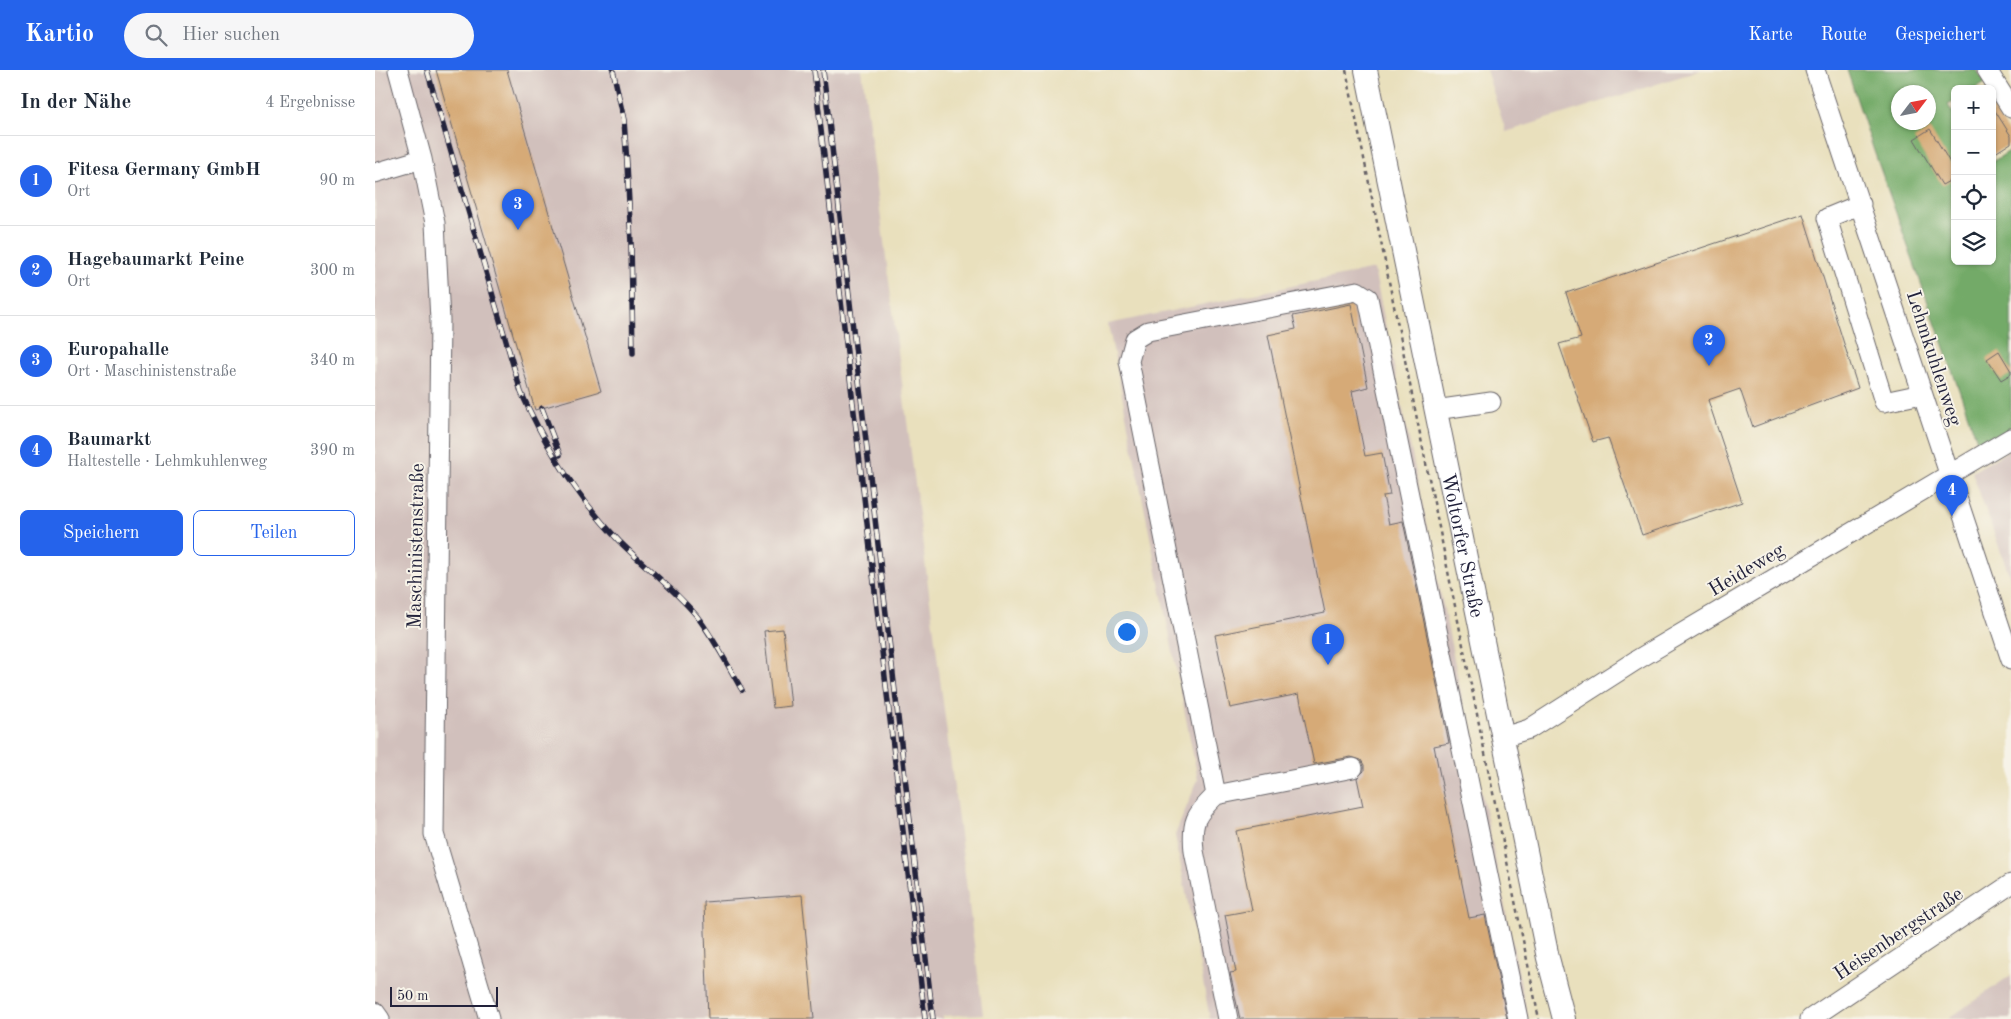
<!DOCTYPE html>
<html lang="de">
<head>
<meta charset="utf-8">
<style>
  :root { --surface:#fff; --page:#f6f6f7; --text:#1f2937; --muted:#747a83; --line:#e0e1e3; --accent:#2563eb }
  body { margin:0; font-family:"Old Standard TT",serif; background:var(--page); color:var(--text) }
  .controls { position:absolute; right:15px; top:15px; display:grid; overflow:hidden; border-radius:8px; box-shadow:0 1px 4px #0004 }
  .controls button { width:45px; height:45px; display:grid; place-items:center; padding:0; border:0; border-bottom:1px solid var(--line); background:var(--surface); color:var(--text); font:25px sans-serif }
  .compass { position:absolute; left:1516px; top:15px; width:45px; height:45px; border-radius:50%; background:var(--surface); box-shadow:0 1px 4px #0004; rotate:58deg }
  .scale { position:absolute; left:15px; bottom:12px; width:108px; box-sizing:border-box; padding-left:5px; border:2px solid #22223b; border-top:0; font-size:14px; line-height:18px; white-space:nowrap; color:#22223b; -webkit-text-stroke:4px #f7f3e8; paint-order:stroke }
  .you { position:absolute; left:751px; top:561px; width:18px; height:18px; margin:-12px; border:4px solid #fff; border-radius:50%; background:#1a73e8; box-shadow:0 0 0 8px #1a73e833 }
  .badge { display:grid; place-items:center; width:32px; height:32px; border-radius:50%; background:var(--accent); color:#fff; font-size:16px; font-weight:700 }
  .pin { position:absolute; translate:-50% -41px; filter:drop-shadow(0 1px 2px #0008) }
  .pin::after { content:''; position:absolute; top:26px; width:18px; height:15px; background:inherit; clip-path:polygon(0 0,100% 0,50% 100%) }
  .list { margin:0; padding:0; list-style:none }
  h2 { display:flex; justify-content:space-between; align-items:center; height:65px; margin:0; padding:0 20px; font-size:21px }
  h2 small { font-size:16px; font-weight:400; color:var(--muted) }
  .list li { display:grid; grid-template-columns:32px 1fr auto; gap:15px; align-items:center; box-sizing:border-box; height:90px; padding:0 20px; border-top:1px solid var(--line) }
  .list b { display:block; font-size:19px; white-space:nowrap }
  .list p { margin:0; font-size:16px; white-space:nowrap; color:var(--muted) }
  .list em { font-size:16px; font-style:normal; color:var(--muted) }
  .actions { display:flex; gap:10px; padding:15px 20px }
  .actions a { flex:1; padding:11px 0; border:1px solid var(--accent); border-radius:8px; text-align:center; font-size:18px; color:var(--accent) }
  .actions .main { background:var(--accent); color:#fff }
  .icon { flex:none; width:28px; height:28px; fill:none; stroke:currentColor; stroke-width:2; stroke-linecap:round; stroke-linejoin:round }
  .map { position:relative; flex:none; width:1636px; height:949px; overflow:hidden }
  header { display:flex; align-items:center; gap:30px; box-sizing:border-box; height:70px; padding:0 25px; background:var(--accent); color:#fff }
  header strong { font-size:24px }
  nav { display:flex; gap:28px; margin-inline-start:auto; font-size:18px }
  .search { width:350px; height:45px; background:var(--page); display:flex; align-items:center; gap:12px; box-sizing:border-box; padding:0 18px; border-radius:28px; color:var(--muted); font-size:19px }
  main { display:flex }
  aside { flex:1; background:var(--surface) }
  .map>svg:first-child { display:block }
  .industrial { fill:#d1c0bc }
  .forest { fill:#73aa67; stroke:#4a6651; fill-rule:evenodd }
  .building { fill:#d6aa77 }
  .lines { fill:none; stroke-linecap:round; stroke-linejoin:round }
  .minor-casing { stroke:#686468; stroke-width:21 }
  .major-casing { stroke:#686468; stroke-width:24 }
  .path { stroke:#686468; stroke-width:2.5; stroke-dasharray:4 4; stroke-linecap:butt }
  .minor { stroke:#fff; stroke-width:19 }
  .major { stroke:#fff; stroke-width:22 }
  .rail-casing { stroke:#22223b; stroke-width:5.5 }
  .rail { stroke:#f7f3e8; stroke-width:4; stroke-dasharray:11; stroke-linecap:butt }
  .labels { text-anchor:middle; stroke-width:4; stroke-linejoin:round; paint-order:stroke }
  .street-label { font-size:20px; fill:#22223b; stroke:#f7f3e8 }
</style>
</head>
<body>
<header>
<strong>Kartio</strong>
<div class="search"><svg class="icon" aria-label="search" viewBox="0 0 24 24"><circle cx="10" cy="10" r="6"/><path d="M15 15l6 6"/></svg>Hier suchen</div>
<nav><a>Karte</a><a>Route</a><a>Gespeichert</a></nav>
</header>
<main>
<aside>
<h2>In der Nähe<small>4 Ergebnisse</small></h2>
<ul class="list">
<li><span class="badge">1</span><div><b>Fitesa Germany GmbH</b><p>Ort</p></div><em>90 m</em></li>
<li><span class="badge">2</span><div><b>Hagebaumarkt Peine</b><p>Ort</p></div><em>300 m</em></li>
<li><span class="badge">3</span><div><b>Europahalle</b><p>Ort · Maschinistenstraße</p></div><em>340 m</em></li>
<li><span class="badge">4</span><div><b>Baumarkt</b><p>Haltestelle · Lehmkuhlenweg</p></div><em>390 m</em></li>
</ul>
<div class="actions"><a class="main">Speichern</a><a>Teilen</a></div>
</aside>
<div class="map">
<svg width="1636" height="949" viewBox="0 0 1636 949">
  <rect width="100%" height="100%" fill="#f7f3e8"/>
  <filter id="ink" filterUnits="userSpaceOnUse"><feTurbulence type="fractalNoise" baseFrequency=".02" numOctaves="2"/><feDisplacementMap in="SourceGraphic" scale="10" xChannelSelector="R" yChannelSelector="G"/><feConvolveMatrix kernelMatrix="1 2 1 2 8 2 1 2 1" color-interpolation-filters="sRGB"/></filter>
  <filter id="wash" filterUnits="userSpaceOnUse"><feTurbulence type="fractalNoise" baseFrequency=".0096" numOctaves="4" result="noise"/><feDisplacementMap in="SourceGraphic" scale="20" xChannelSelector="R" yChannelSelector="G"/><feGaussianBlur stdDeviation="1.12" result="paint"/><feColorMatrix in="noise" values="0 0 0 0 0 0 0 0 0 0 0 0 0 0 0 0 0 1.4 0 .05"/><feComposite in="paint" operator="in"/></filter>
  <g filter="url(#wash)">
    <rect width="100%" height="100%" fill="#e9e0bd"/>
    <path class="industrial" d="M0,0h487l121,944 -40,2v3h-568z
      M1111,0h215l-195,62z
      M999,199l154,750h-318l-35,-184 23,-56 -90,-455z
      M1636,379v131l-39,-108z
      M1636,905v44h-63z"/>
    <path class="forest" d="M1472,0h130l8,13 -9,6h-21v12l-7,4 7,11v145h37v-99l19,-12v280l-31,19 -106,-298zM1524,22h30v30h-30z"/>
    <g id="blocks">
      <path class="building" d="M61,0h71l94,321 -66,19z
        M1617,36l19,30v7l-19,12z
        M1555,59l25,42v7l-13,7 -28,-46z
        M1428,144l55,174 -105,39 -13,-38 -32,11 34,102 -100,33 -34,-97 -15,4 -34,-98 22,-6 -15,-45z
        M976,234l17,83 -16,4 13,65 17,-3 8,42 -7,1 6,28 14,-3 46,222 -15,3 35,172 16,-3 22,104h-267l-10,-46 6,-1 -11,-57 27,-5 -16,-79 127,-25 -6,-28 7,-7v-6l-3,-5 -10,-3 -37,7 -15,-70 -69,14 -15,-73 110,-22 -57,-278 28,-6 -3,-13z
        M1624,281l12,20v3l-10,6 -14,-21z
        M408,559l8,77 -18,2 -9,-77z
        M427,825l12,124h-106l-4,-117z"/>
    </g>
  </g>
  <g filter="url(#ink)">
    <use href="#blocks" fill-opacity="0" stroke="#686468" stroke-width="1"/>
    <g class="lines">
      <g class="minor-casing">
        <path id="minor" d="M23,0l24,89 13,64 5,97 -6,514 55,185
          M1440,0l196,590
          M1612,0l24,38
          M0,103l47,-14
          M1486,134l-34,14 57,184 38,-8
          M1060,340l56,-8
          M1128,667l26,-8 106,-68 376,-223
          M841,725l137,-27
          M0,942l5,7
          M853,949l-34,-168c-3,-29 1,-36 22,-56l-87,-434 6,-22 13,-8 209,-40 11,7 150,721
          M1435,949l201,-135"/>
      </g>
      <g class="major-casing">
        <g id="major">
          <path id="s1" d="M991,0l182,888 16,61"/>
        </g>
      </g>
      <path class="path" d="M971,0l193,949"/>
      <use href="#minor" class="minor"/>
      <use href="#major" class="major"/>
      <g class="rail-casing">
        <path id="rail" d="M52,0l94,322c24,54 57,106 98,149 25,25 54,47 77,74 18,23 31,49 46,75
          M238,0l11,50 3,44 4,79 2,110
          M439,0l111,949
          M448,0l110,949
          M167,338l18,47"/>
      </g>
      <use href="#rail" class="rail"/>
    </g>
  </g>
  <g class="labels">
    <g class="street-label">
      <text transform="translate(1560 288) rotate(72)" y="7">Lehmkuhlenweg</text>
      <text dy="7" stroke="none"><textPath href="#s1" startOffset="485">Woltorfer Straße</textPath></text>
      <text transform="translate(40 476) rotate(-89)" y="7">Maschinistenstraße</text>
      <text transform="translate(1371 499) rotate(-31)" y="7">Heideweg</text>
      <text transform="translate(1523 863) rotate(-34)" y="7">Heisenbergstraße</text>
    </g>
  </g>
</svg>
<div class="controls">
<button>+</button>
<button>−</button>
<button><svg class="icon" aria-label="locate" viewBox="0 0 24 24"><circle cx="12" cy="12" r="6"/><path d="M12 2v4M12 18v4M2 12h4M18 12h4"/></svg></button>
<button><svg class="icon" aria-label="layers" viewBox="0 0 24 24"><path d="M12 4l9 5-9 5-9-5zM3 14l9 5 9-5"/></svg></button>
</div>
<svg class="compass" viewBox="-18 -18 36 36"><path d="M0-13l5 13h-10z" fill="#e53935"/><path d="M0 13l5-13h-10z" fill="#747a83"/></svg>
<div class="scale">50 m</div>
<div class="you"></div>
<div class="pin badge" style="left:953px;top:595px">1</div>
<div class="pin badge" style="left:1334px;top:296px">2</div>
<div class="pin badge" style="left:143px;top:160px">3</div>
<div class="pin badge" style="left:1577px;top:446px">4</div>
</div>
</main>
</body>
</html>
